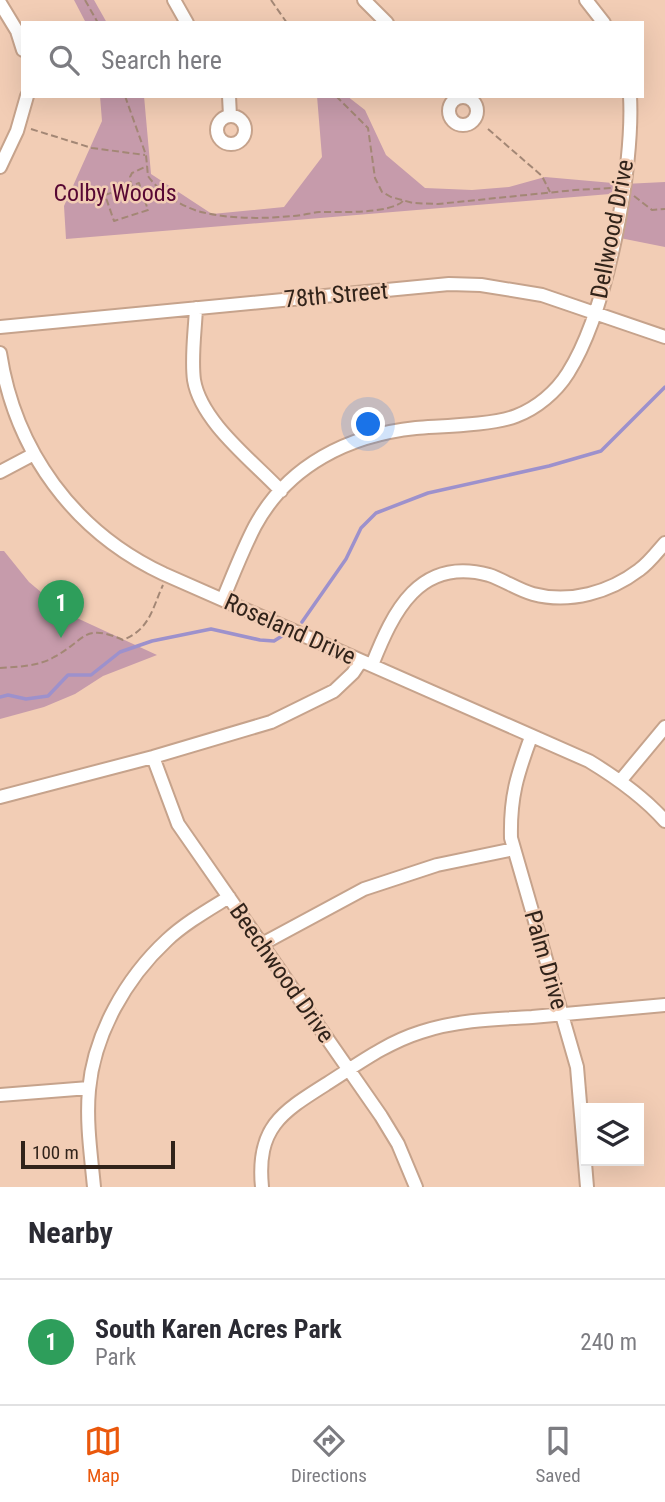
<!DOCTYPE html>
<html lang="en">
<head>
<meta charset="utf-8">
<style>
  :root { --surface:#fff; --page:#f7f7f7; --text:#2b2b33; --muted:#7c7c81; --line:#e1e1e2; --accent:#ea580c }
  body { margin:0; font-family:"Roboto Condensed",sans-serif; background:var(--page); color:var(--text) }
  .controls { position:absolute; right:21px; bottom:21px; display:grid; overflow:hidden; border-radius:0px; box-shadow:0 7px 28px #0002 }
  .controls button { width:63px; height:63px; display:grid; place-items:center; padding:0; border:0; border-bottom:2px solid var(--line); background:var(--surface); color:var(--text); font:35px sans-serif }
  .scale { position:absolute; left:21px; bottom:18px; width:154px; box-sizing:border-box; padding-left:7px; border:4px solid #31231a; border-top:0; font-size:19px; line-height:24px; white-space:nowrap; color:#31231a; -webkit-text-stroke:5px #f2cdb5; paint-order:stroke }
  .you { position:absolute; left:369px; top:425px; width:24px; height:24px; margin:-18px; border:5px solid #fff; border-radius:50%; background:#1a73e8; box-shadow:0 0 0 10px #1a73e833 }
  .badge { display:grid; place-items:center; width:46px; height:46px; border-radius:50%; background:var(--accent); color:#fff; font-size:23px; font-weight:700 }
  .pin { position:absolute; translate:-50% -58px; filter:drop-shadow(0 2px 4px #0008) }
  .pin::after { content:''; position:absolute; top:37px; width:24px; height:21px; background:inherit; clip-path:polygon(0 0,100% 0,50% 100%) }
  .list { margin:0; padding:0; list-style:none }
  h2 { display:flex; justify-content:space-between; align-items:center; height:91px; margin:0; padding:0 28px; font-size:30px }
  h2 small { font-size:23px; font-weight:400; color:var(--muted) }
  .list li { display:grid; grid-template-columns:46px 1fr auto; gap:21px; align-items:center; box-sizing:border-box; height:126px; padding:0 28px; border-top:2px solid var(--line) }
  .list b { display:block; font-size:26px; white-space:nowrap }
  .list p { margin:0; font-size:23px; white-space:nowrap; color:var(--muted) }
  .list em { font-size:23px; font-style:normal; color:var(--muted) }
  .icon { flex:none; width:38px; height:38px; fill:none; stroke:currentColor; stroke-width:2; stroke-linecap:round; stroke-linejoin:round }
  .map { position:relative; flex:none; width:665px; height:1187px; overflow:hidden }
  .search { position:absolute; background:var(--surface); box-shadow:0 7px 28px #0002; left:21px; right:21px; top:21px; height:77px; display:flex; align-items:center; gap:18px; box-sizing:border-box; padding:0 24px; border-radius:0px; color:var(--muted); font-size:26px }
  .sheet { height:217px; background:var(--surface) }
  nav { display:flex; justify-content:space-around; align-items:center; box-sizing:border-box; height:98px; border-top:2px solid var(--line); background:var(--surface); font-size:19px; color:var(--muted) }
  nav a { display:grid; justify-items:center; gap:4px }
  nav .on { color:var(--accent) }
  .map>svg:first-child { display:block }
  .green { fill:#c69bab }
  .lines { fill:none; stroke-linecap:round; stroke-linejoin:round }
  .stream { stroke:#9d91cc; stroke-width:3.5 }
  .street-casing { stroke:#c6a38c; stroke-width:16 }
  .path { stroke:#a38775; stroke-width:2; stroke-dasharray:7 3.5; stroke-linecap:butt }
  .street { stroke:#fff; stroke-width:12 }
  .labels { text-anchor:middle; stroke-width:5; stroke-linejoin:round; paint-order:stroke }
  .park-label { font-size:24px; fill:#570733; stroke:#f2cdb5 }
  .street-label { font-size:24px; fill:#31231a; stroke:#f2cdb5 }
</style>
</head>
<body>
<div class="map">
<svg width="665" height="1187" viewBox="0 0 665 1187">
  <rect width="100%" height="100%" fill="#f2cdb5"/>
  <path class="green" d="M74,0h20l13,23h-21z
    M100,96h44l7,78 61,40 72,-7 38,-50 -5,-61h30l18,14 21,45 39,33 47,2 37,-3 36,-10 79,7 41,-2v65l-50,-10 7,-44 -556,46 -2,-33 38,-85z
    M0,551h4l25,31 37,31 91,42 -54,21 -28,18 -31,13 -44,12z"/>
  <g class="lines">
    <path class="stream" d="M302,622l44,-63 15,-31 15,-15 52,-20 121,-27 52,-15 64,-64
      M0,697l8,-2 18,4 22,-3 20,-21h23l29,-23 32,-11 59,-12 49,11 14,1 8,-5"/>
    <g class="street-casing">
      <path id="street" d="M174,0l13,23
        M364,0l23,23
        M586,0l18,23
        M0,3l17,28 6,19
        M229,96l1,20
        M449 111a14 14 0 1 1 28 0a14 14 0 1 1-28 0Z
        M217 130a14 14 0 1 1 28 0a14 14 0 1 1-28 0Z
        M0,167l17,-36 10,-35
        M196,308c-1,24 -5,49 -2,72 7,42 59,81 87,111
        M0,327l449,-43 32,1 61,10 123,42
        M0,353c15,98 74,179 164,221l425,187c28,17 54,35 76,60
        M0,472l34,-18
        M223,599c10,-24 20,-50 32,-73 33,-61 94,-91 161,-98 26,-2 77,-3 100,-12 21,-8 40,-24 52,-43 39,-62 66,-204 62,-277
        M372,665c21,-53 47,-109 117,-90 15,5 29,15 44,19 37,10 77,-2 106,-24 10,-7 18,-18 26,-27
        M531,737c-14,38 -21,60 -20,101l66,229 10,120
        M153,757l25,67 203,292 17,28 18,43
        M621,780l44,-53
        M0,797l153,-40 118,-35 63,-31 19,-18 8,-12
        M262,944l102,-55 73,-24 77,-16
        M0,1095l89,-7
        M94,1187c-3,-32 -8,-65 -5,-97 5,-56 37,-112 78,-150 18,-17 41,-30 62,-43
        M262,1187c-6,-60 20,-75 66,-104 30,-19 58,-40 93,-51 36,-12 74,-13 111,-15 44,-4 89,-8 133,-12"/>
    </g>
    <path class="path" d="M85,0l13,23
      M271,0l16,23
      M125,96l21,59 2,21c11,16 34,31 53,36 29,7 62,7 91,4 9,0 18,-3 27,-4 19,0 71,2 84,-11
      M336,96l32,32 7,50 7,14 9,5 22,6 25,1 137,-14 38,-2
      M31,129l61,19 53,7
      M488,129l54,47 8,16
      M131,186l-26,9 9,26 34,-11 -9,-27 -8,3 -1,-9 2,-4 15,-7
      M634,196l18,14 13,-1
      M0,668c17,-1 40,-2 54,-11 31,-16 29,-35 69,-17 27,-11 29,-31 40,-55"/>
    <use href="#street" class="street"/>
  </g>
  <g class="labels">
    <g class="park-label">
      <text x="115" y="201">Colby Woods</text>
    </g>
    <g class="street-label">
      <text transform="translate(612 229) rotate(-79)" y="8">Dellwood Drive</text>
      <text transform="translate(336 295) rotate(-5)" y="8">78th Street</text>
      <text transform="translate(290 629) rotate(24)" y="8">Roseland Drive</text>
      <text transform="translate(546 960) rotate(74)" y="8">Palm Drive</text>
      <text transform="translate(282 973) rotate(55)" y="8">Beechwood Drive</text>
    </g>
  </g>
</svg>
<div class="controls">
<button><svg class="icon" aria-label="layers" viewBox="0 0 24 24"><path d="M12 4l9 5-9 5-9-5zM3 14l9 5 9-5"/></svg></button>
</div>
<div class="scale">100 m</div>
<div class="you"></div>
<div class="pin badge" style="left:61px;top:638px;background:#2e9e5b">1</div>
<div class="search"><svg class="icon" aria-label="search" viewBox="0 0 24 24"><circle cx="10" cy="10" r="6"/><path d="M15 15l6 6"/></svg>Search here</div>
</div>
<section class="sheet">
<h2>Nearby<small></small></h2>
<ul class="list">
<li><span class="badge" style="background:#2e9e5b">1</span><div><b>South Karen Acres Park</b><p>Park</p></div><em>240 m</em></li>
</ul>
</section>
<nav>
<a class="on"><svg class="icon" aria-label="map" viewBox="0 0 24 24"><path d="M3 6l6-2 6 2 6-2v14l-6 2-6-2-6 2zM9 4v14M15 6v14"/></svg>Map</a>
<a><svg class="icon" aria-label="directions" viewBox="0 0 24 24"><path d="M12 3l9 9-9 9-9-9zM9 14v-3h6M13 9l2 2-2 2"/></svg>Directions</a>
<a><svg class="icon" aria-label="saved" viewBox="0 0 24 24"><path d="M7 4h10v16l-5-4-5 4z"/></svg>Saved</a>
</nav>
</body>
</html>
